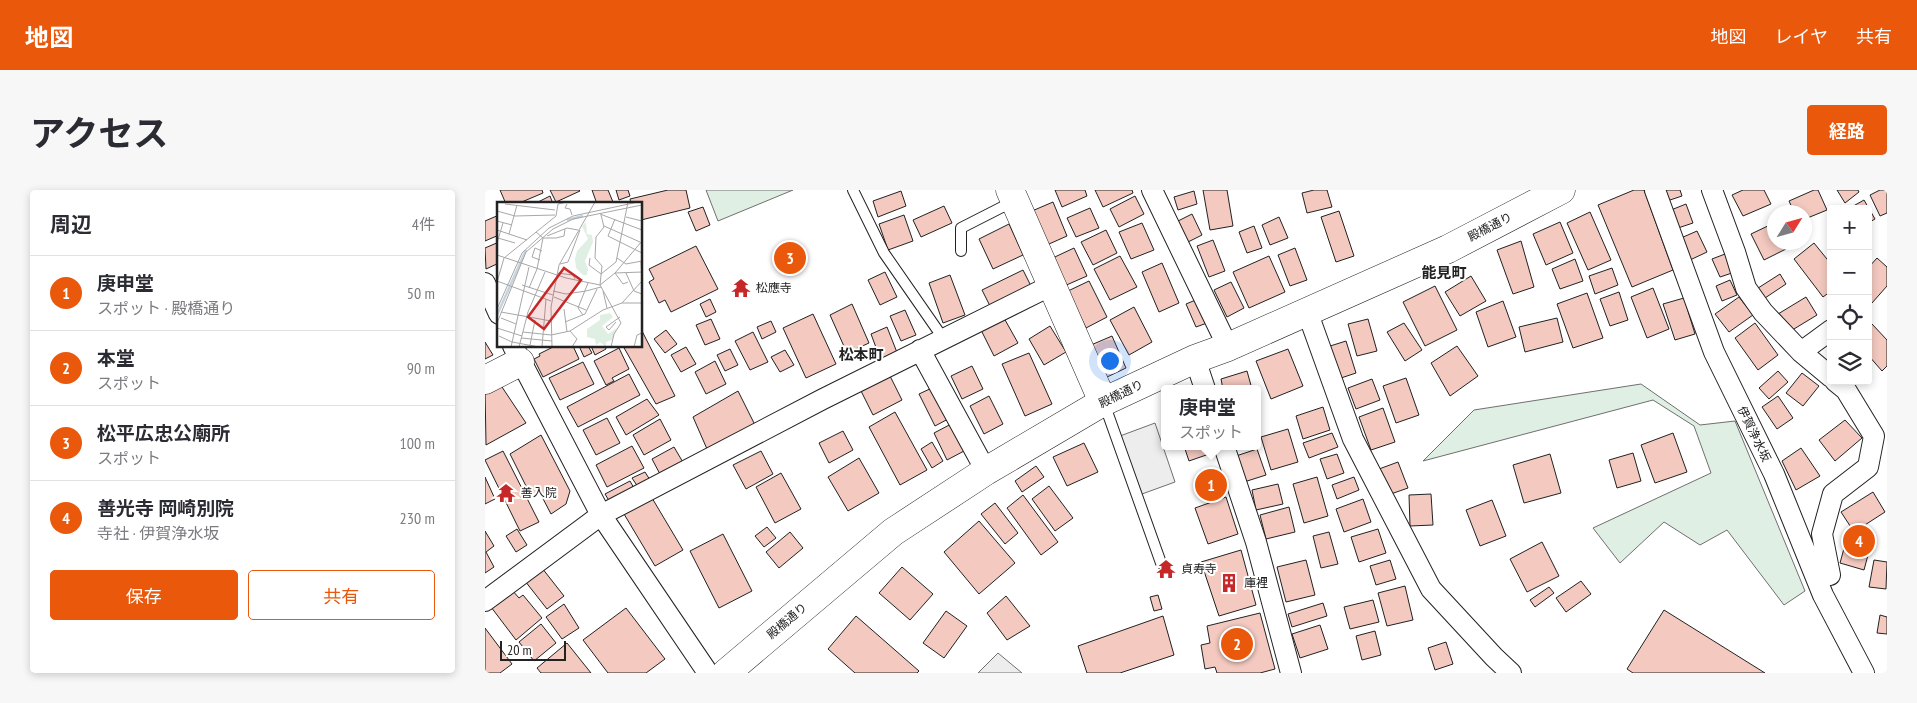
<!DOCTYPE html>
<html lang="ja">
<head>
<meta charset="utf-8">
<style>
  :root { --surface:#fff; --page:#f7f7f7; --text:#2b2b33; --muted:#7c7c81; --line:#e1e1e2; --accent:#ea580c }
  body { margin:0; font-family:"PT Sans Narrow","Noto Sans JP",sans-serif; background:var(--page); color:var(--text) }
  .controls { position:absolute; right:15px; top:15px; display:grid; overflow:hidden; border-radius:5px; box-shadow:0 2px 8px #0003 }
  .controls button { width:45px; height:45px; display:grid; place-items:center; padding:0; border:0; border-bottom:1px solid var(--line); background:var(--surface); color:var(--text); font:25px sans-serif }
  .compass { position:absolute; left:1282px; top:15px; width:45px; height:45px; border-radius:50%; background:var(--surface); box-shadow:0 2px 8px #0003; rotate:53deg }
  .scale { position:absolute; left:15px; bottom:12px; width:66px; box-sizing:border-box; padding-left:5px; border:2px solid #222; border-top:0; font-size:14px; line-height:18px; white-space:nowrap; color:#222; -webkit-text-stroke:4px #fff; paint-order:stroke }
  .you { position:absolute; left:624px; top:170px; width:18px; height:18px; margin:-12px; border:4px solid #fff; border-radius:50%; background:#1a73e8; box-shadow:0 0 0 8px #1a73e833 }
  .badge { display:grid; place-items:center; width:32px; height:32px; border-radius:50%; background:var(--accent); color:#fff; font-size:16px; font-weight:700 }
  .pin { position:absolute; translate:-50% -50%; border:2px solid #fff; box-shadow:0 1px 5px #0006 }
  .popup { position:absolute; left:676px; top:195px; width:100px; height:65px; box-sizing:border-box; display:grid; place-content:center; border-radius:5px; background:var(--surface); filter:drop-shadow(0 1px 4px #0005); font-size:16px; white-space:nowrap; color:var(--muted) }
  .popup b { font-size:19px; color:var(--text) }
  .popup::after { content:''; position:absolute; left:50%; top:100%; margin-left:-10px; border:10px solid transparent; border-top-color:var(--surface) }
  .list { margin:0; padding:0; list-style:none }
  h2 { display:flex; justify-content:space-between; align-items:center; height:65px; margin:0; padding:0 20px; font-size:21px }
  h2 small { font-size:16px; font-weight:400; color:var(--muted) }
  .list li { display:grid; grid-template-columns:32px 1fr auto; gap:15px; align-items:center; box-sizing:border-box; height:75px; padding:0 20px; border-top:1px solid var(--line) }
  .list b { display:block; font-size:19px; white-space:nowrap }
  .list p { margin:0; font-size:16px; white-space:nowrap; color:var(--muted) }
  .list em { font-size:16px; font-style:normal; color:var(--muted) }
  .actions { display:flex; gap:10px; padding:15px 20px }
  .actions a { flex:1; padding:11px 0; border:1px solid var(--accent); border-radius:5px; text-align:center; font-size:18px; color:var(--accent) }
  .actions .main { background:var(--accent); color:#fff }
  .icon { flex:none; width:28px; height:28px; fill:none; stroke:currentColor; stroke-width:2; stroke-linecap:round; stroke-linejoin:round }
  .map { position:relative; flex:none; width:1402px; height:483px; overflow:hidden; border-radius:5px }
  header { display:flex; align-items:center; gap:30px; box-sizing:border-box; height:70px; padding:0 25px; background:var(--accent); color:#fff }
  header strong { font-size:24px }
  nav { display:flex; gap:28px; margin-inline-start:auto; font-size:18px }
  .intro { display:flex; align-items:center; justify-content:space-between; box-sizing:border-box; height:120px; padding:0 30px }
  h1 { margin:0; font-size:35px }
  .button { padding:12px 22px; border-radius:5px; background:var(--accent); color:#fff; font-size:18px; font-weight:700 }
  main { display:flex; gap:30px; padding:0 30px }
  aside { flex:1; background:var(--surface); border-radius:5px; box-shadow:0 2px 8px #0003 }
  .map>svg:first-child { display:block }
  .green { fill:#e0efe3; stroke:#6f6f6f }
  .parking { fill:#ededed; stroke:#6f6f6f }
  .building { fill:#f3c9c0; stroke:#222 }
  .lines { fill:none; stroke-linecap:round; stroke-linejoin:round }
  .lane-casing { stroke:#222; stroke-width:12 }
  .street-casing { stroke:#222; stroke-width:22 }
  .secondary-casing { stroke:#222; stroke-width:29 }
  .primary-casing { stroke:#222; stroke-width:29 }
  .lane { stroke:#fff; stroke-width:10 }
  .street { stroke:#fff; stroke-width:20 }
  .secondary { stroke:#fff; stroke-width:28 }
  .primary { stroke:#fff; stroke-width:28 }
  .labels { text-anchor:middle; stroke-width:4; stroke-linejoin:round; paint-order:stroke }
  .street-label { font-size:12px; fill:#222; stroke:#fff }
  .poi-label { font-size:12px; fill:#222; stroke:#fff; text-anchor:start }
  .quarter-label { font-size:15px; font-weight:bold; fill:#222; stroke:#fff }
  .inset-river { fill:none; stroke:#c7d3dd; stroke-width:2.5 }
  .inset-road { fill:none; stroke:#a7a7a7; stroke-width:1 }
  .view { fill:#c62828; fill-opacity:0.15; stroke:#c62828; stroke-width:2.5 }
  .inset-edge { fill:none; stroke:#222; stroke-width:2.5 }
</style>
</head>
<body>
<header>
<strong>地図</strong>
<nav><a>地図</a><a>レイヤ</a><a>共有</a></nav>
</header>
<div class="intro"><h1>アクセス</h1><a class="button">経路</a></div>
<main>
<aside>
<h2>周辺<small>4件</small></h2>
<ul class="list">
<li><span class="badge">1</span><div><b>庚申堂</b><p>スポット · 殿橋通り</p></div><em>50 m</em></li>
<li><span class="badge">2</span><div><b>本堂</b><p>スポット</p></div><em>90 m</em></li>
<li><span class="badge">3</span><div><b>松平広忠公廟所</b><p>スポット</p></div><em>100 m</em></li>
<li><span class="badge">4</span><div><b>善光寺 岡崎別院</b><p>寺社 · 伊賀浄水坂</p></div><em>230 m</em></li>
</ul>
<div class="actions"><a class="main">保存</a><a>共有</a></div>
</aside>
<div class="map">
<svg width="1402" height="483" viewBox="0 0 1402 483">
  <rect width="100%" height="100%" fill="#fff"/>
  <path class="green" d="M221,0h87l-75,31z
    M1156,194l59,41 35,-4 70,170 -21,14 -57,-75 -27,15 -36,-23 -44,41 -27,-35 118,-55 -17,-47 -41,-26 -230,61 51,-51z"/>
  <path class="parking" d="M670,233l20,59 -33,12 -22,-58z
    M513,463l24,20h-44z"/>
  <path class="building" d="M15,0h42l1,3 -26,11h-11z
    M65,0h29l1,1 -24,11z
    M107,0h16l5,12 -16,2z
    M131,0h12l2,6 -11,4z
    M183,0h18l4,18 -49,12v-16h-10l-1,-5z
    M570,0h30l2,6 -25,11z
    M610,0h37l1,3 -30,14z
    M718,0h24l6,36 -23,4z
    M829,0h13l5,17 -25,6 -5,-20z
    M1149,0h10l29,80 -41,17 -34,-82z
    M1177,0h18l2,6 -15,5z
    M1258,0h21l7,14 -28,12 -11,-21z
    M1329,0h4l9,20 -22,9v-7h-11l-5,-11z
    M1352,0h21l1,2 -14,11z
    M1395,0h7v23l-7,3 -10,-21z
    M416,1l5,15 -28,11 -5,-16z
    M709,1l3,13 -19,6 -4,-13z
    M65,6l3,8h-19z
    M650,6l9,18 -25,13 -9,-18z
    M1379,10l11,19 -7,4v-14h-20z
    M568,12l14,34 -27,12 -15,-34z
    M1201,14l7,19 -15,5 -7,-18z
    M459,16l8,17 -31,14 -8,-17z
    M218,17l7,18 -14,6 -8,-19z
    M605,18l9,20 -23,9 -9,-19z
    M854,21l15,45 -18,6 -15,-45z
    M1105,22l21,48 -23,10 -21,-47z
    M707,24l10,21 -16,8 -10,-21z
    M14,25v20l-14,6v-20z
    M419,25l9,26 -25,9 -9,-26z
    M794,27l9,21 -18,7 -8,-20z
    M1075,32l13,31 -27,12 -13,-31z
    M657,33l12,27 -23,9 -12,-27z
    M1289,33l1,19h8l3,7 -22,11 -13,-26z
    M524,34l14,31 -30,14 -14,-30z
    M769,36l8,22 -15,5 -8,-21z
    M621,40l11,23 -24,12 -12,-23z
    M1212,41l10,21 -17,8 -9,-22z
    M728,50l12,31 -16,6 -12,-31z
    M1036,51l13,46 -21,7 -16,-44z
    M14,52v21l-13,6 -1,-21z
    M1329,53l17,21v27l-8,6 -29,-38z
    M211,56l22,43 -47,23 -6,-12 -6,3 -10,-21 5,-3 -5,-10z
    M589,58l13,28 -32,14 -13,-27z
    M810,58l12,32 -17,6 -12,-31z
    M1240,64l7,19 -12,4 -8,-18z
    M635,66l17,31 -27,13 -16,-31z
    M784,66l16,36 -36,16 -16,-36z
    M1392,68l10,9v19l-15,17 -4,-3v-32z
    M1090,69l8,22 -23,8 -8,-20z
    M677,73l17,40 -20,9 -17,-40z
    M1127,78l6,17 -23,9 -6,-18z
    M538,80l8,16 -41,20 -8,-16z
    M400,82l12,25 -17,8 -12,-25z
    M1295,84l6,10 -24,16 -7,-10z
    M465,85l15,40 -22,8 -14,-40z
    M986,86l15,25 -26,15 -15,-24z
    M1245,90l7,15 -15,6 -6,-15z
    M604,91l18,36 -21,11 -18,-37z
    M746,92l13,26 -17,9 -13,-27z
    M950,96l22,44 -32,16 -22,-44z
    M1168,98l16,41 -22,9 -16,-41z
    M1134,102l9,28 -18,6 -10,-27z
    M1102,103l16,45 -30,10 -16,-44z
    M1254,107l14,18 -24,17 -14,-18z
    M1321,107l11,18 -28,17 -11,-18z
    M1199,108l11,36 -20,6 -12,-36z
    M225,109l6,13 -10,5 -6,-13z
    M713,109l9,24 -11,4 -10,-23z
    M1018,111l13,36 -28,10 -12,-35z
    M367,114l17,39 -22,10 -17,-38z
    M649,117l18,35 -23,13 -19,-35z
    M420,120l11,25 -15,6 -11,-25z
    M328,124l23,50 -30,14 -23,-50z
    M519,128l14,25 -24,13 -13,-26z
    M1072,128l6,24 -38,10 -6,-25z
    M226,129l9,20 -15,6 -9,-20z
    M883,129l9,32 -20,5 -9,-32z
    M286,131l5,11 -14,7 -5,-12z
    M919,133l18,27 -17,11 -18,-29z
    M1270,133l23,32 -20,15 -23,-32z
    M1387,134l15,16v26l-5,5 -14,-16v-28z
    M565,136l16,26 -22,13 -15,-26z
    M402,137l11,28 -17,6 -10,-27z
    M156,139l34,67 -19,8 -33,-58h18z
    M181,140l11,14 -12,9 -11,-14z
    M268,142l15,30 -18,8 -15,-29z
    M627,146l14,32 -21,10 -14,-33z
    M861,151l10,32 -18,6 -11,-32z
    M0,152l8,13 -8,4z
    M70,156h18l6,13 -36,18 -9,-18 6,-3 -1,-2z
    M94,156h9l4,7 -8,4z
    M106,156h14l1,3 -11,6z
    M972,156l21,30 -28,20 -19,-33z
    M201,157l10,17 -15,8 -10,-17z
    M134,158l10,21 -17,9 2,3 -8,4 -12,-24z
    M245,159l8,16 -13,6 -8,-16z
    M803,159l15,37 -32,13 -15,-38z
    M300,160l9,15 -14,7 -9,-15z
    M544,163l23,51 -27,12 -23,-52z
    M230,171l11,23 -20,10 -11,-22z
    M98,172l11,22 -34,16 -11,-22z
    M487,176l11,23 -21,10 -11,-23z
    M762,181l5,18h-29l-2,-10z
    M1293,181l10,11 -19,17 -10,-11z
    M1317,183l17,13 -16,20 -17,-13z
    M144,184l11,21 -62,32 -11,-20z
    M404,184l13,26 -29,15 -13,-26z
    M921,188l13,37 -23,8 -13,-37z
    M887,189l8,21 -24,9 -8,-21z
    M17,197l24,36 -40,22 -1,-57z
    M449,197l16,31 -15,8 -16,-32z
    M253,201l17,34 -48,24 -14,-32z
    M504,206l14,28 -19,10 -14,-28z
    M1293,206l15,22 -16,11 -15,-22z
    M162,209l12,16 -33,20 -10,-18z
    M838,217l7,23 -27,9 -7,-23z
    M898,218l12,34 -24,8 -12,-33z
    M410,222l32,58 -27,15 -31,-58z
    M122,228l13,25 -24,12 -13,-25z
    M175,229l11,21 -27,15 -11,-20z
    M1360,230l17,18 -27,23 -16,-21z
    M468,233l13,27 -19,10 -13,-27z
    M803,239l10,33 -27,8 -10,-33z
    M358,241l10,19 -24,13 -10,-20z
    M847,243l6,14 -29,11 -6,-15z
    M1188,243l14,39 -32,11 -14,-38z
    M56,245l29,56 -4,13 -15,10 -11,-21 -9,3 -21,-42z
    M447,252l11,19 -11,7 -11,-19z
    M599,253l14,29 -31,14 -14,-29z
    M147,256l12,22 -37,19 -11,-22z
    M699,256h26l2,7 -23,8z
    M189,257l10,17 -23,12 -9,-17z
    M1316,258l19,28 -24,14 -14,-29z
    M772,259l9,26 -22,7 -8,-26z
    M18,261l36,71 -19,9 -35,-71z
    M276,261l12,23 -27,15 -13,-24z
    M1148,263l8,28 -24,7 -8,-28z
    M852,264l7,19 -17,6 -7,-20z
    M1065,264l11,39 -37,10 -11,-38z
    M374,268l20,35 -31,18 -20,-34z
    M913,272l10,26 -20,7 -9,-26z
    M551,276l8,11 -22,15 -7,-11z
    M160,282l5,8 -12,7 -6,-9z
    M296,283l20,36 -26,14 -19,-36z
    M734,286l4,11 -19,7 -4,-10z
    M0,287l10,22 -10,5z
    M832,287l11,39 -24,7 -11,-39z
    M869,287l5,13 -22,9 -5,-14z
    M145,291l5,9 -24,14 -6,-10z
    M793,294l5,20 -27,6 -4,-20z
    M564,296l24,32 -18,13 -23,-32z
    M1388,302l12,20 -31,20 -13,-20z
    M946,304l2,31 -23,1 -1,-31z
    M538,305l35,47 -17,13 -34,-47z
    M741,307l12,37 -30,10 -13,-36z
    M167,308l31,52 -28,16 -31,-52z
    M878,309l8,23 -27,10 -8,-23z
    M1007,310l14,36 -26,10 -14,-36z
    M510,313l23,30 -13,11 -24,-30z
    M804,317l6,25 -29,7 -6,-24z
    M494,331l36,42 -36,31 -35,-42z
    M282,337l9,11 -12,9 -9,-11z
    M32,339l10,16 -11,7 -10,-16z
    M893,339l8,24 -27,9 -8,-25z
    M0,341l9,15 -8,6 8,15 -9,6z
    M305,342l13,16 -24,20 -13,-16z
    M844,342l9,32 -17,4 -8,-32z
    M238,344l29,57 -33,17 -29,-57z
    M1363,344l24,6 -8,30 -24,-7z
    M1057,352l17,34 -32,16 -17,-33z
    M756,360l15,55 -37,11 -18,-54z
    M821,370l9,35 -29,7 -9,-35z
    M905,370l6,19 -20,6 -6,-19z
    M1389,370l13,2 -1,27 -17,-2z
    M417,377l31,27 -23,26 -31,-27z
    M57,378l22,28 -17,13 -22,-28z
    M1096,391l10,13 -25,18 -10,-14z
    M920,396l8,34 -26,6 -9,-33z
    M1064,397l5,6 -19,14 -5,-7z
    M27,400l7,8 4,-3 19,23 -26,22 -25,-33z
    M673,405l4,14 -8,2 -4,-14z
    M521,406l24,30 -23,14 -20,-27z
    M888,410l6,22 -29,7 -6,-22z
    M838,413l4,13 -35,11 -4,-13z
    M79,414l15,24 -17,11 -16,-22z
    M141,418l39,51 -19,14h-38l-25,-33z
    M1179,420l101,63h-132l-6,-4z
    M461,421l21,15 -23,32 -21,-15z
    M775,423l15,56 -15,4h-43l-2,-6 -10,2 -4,-24 9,-2 -3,-17z
    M1395,425l7,2v17l-10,-1z
    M371,426l63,55 -2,2h-62l-27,-24z
    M678,426l11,39 -54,18h-33l-9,-27z
    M56,434l15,19 -22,18 -15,-19z
    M835,435l8,24 -28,9 -8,-24z
    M0,438l27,36 -12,9h-15z
    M890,441l6,24 -19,5 -6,-24z
    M961,452l7,22 -18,6 -7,-22z
    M82,453l24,30h-50l-4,-5z"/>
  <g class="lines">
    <g class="lane-casing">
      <path id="lane" d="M368,0l31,63 59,85
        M476,61v-23l53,-27
        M619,213l57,160"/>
    </g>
    <g class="street-casing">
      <path id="street" d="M667,0l76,157
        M1170,0l59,162 60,122 49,121 41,78
        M1227,0l23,62 11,36 17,24 38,40 30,25
        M0,93l14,31
        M822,121l46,128 78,150 63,68 17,16
        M28,156l88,169 107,158
        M435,160l66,121
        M1316,162l30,-22
        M710,169l10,30
        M739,256l32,96 35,131
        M1345,385l-8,-41 11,-40 35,-27 6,-31 -28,-46 -11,-9
        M0,411l116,-86 222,-116 229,-114"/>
    </g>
    <g class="secondary-casing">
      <path id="secondary" d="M525,0l93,212
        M0,190l35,-18"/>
    </g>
    <g class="primary-casing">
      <path id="primary" d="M241,483l167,-141 93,-61 117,-69 92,-43 33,-12 220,-98 113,-59"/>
    </g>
    <use href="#lane" class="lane"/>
    <use href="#street" class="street"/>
    <use href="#secondary" class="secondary"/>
    <use href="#primary" class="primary"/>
  </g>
  <defs>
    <g id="temple-bare" transform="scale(1.5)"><path d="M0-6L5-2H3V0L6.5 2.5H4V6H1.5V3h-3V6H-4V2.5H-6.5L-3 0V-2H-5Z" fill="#c62828" stroke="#fff" stroke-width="2.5" paint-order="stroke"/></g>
    <g id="building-bare" transform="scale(1.5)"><path d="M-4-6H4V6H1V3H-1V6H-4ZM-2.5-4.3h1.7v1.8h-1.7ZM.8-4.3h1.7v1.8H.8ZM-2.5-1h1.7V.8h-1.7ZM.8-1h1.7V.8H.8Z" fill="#c62828" stroke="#fff" stroke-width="2.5" paint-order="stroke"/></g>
  </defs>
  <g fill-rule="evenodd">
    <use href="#temple-bare" x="256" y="98"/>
    <use href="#temple-bare" x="21" y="303"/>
    <use href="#temple-bare" x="681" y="379"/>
    <use href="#building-bare" x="744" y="393"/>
  </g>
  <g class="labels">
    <g class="street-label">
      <text transform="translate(1005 37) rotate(-27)" y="4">殿橋通り</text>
      <text transform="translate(636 204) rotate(-26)" y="4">殿橋通り</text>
      <text transform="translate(1269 244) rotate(64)" y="4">伊賀浄水坂</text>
      <text transform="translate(302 431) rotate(-40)" y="4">殿橋通り</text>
    </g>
    <g class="poi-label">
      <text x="271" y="102">松應寺</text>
      <text x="36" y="307">善入院</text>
      <text x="696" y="383">貞寿寺</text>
      <text x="759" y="397">庫裡</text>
    </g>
    <g class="quarter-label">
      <text x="959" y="88">能見町</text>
      <text x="376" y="170">松本町</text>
    </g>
  </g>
  <g transform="translate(12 12)">
    <rect width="145" height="145" fill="#fff"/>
    <path d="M89,20l1,12 5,1 1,7 -8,19 3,8 -1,6h-4l-7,-7 -1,-9 2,-8 11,-12 -6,-13zM113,111l3,4 -11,9 6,8 9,-6 -5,12 -6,2v5l-6,-5 -4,3 -1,-6 -8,-2v-8l13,-9v-5z" fill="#e0efe3"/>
    <path class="inset-river" d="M70,18l16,-4M0,113l29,-65"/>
    <path class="inset-road" d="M8,2l50,6M70,2l-2,4 5,1 2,6M0,9l18,5 40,-1M103,12l42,16M104,13l3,12 -8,10 -1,21 7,8 -2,19 21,38 -7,11 -3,13M129,15l16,4M118,17l-7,17 34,17M0,19l15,4M107,24l36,16M0,28l30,10M39,30l7,6h13l8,-2 1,-7M12,32l8,-29M50,34l20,-8 11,2M1,36l17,5M0,41l6,-20M0,53l69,23 34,7M93,56l-1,7 12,9M120,56l9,6 16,-3M43,58l-8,-3 3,-9 7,3M144,59l1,18M63,62l8,-2 12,-32M60,71l16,2 2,4M118,71l27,-1M118,71l8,11 5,-2M129,71l8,18 8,3M104,72l15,-12 12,-60M0,79l54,20M0,80l7,-24 52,-42 2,-12 9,-2M25,83l31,10M103,83l15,-12 27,-32M32,86l8,-19 6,-31M56,89l13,3 20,-3M89,89l15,-4M106,89l4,17M57,95l32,13M125,101h20M0,107l25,-56 27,-25 24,-12 65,-14M67,107l3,23M4,110l50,9M86,113l-5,-7 10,-25M4,116l15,6M68,120l20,-8 12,-25M119,120l-7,8 -3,-3 14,-10M0,121l29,-71 27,-23 20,-10 69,-14M0,126l25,8M73,129l7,8 -5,8M26,130l28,3 19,-4 33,-21 19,-7 20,-22M2,134l13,6 27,5M24,136l31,3M33,143l5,-25M14,145l18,-80M22,145l9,-35 17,-40M45,145l4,-48M55,145l-1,-40 8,-42 36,-63M137,145l3,-12 5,-2"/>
    <path class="view" d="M67,66l17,12 -37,49 -16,-12z"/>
    <rect width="145" height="145" class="inset-edge"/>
  </g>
</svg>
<div class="controls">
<button>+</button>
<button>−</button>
<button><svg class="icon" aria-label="locate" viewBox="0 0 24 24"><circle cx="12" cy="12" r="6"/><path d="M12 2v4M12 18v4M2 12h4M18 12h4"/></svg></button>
<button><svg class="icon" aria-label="layers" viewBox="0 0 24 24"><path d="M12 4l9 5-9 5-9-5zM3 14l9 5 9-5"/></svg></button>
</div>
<svg class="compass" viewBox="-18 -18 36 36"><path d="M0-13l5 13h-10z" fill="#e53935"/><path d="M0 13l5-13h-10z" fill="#7c7c81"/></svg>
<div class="scale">20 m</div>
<div class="you"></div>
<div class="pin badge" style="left:726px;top:295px">1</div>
<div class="popup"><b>庚申堂</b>スポット</div>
<div class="pin badge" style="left:752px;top:454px">2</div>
<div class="pin badge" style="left:305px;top:68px">3</div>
<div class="pin badge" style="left:1374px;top:351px">4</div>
</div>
</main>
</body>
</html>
